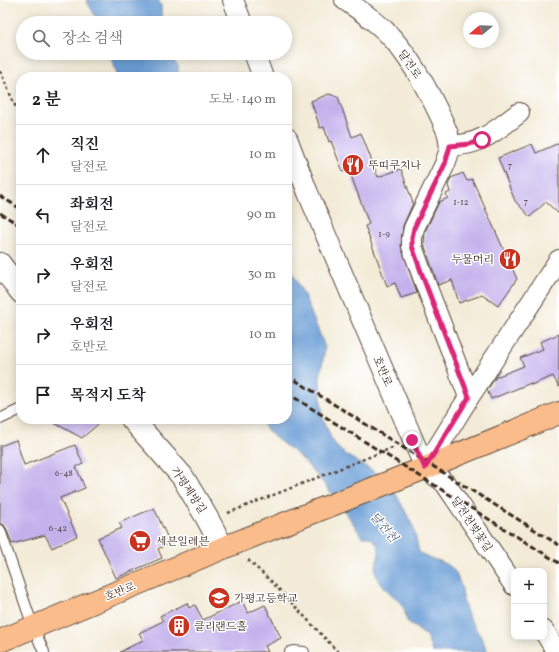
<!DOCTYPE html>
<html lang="ko">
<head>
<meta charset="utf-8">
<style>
  :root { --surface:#fff; --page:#f2f2f2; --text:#202124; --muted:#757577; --line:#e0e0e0 }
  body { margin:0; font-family:Vollkorn,"Noto Serif KR",serif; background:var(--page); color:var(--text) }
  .controls { position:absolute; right:12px; bottom:12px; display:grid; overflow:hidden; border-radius:8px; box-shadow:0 2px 10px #0003 }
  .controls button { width:36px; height:36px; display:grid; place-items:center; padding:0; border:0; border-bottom:1px solid var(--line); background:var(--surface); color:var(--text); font:20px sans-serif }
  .compass { position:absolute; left:463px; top:12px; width:36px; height:36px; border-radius:50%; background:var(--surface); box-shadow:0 2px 10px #0003; rotate:251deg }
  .stop { position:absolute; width:12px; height:12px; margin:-9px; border:3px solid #db2777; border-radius:50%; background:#fff }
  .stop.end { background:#db2777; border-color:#fff; box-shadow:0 1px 4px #0008 }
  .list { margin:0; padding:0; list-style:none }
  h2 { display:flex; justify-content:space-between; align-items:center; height:52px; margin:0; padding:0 16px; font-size:17px }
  h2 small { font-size:13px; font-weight:400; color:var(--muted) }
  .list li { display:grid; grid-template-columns:26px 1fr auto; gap:12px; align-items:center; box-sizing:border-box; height:60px; padding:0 16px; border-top:1px solid var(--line) }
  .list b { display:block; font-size:15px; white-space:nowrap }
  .list p { margin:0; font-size:13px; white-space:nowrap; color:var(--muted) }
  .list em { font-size:13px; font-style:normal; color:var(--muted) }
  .icon { flex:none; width:22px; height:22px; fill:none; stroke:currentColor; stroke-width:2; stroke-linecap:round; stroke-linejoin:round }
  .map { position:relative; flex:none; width:559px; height:652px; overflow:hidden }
  .search { position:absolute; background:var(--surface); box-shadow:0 2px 10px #0003; left:16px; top:16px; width:276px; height:44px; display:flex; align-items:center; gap:10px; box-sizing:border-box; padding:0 14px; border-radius:22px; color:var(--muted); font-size:15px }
  .panel { position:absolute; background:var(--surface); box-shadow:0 2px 10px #0003; left:16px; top:72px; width:276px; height:352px; border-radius:16px }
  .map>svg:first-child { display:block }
  .water { fill:#6b9ed6; stroke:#53647a }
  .building { fill:#c3b1ec }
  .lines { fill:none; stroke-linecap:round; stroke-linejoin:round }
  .service-casing { stroke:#57473a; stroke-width:12 }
  .minor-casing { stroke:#57473a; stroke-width:22 }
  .tertiary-casing { stroke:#57473a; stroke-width:24 }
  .primary-casing { stroke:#57473a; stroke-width:24 }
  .path { stroke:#57473a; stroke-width:2.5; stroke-dasharray:3 3; stroke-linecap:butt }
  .service { stroke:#fff; stroke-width:10 }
  .minor { stroke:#fff; stroke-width:20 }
  .tertiary { stroke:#fff; stroke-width:22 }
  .primary { stroke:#fabc8b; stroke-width:22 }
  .rail { stroke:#3b2a1e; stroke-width:3; stroke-dasharray:6 3; stroke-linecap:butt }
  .route { stroke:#db2777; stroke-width:5 }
  .labels { text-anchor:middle; stroke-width:3; stroke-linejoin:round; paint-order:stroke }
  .number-label { font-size:9px; fill:#5d4c52 }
  .street-label { font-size:11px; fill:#3b2a1e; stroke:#fff }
  .poi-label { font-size:11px; fill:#3b2a1e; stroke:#fff; text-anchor:start }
  .water-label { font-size:12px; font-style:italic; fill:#515e71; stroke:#fff }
</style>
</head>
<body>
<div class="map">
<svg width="559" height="652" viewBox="0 0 559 652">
  <rect width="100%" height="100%" fill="#fff"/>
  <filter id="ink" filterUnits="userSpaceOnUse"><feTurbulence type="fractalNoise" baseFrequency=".025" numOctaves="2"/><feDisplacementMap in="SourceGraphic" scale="8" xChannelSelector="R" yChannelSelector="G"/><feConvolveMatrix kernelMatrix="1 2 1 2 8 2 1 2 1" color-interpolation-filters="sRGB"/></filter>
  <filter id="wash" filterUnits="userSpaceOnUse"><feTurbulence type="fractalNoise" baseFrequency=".012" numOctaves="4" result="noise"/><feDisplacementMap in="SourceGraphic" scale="16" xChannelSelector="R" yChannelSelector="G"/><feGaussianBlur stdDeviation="0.9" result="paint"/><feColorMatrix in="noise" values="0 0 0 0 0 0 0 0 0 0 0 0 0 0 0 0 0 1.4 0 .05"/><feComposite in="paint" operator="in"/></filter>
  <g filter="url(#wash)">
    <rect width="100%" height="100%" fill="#f3ebd7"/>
    <path class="water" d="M86,0h72l3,5 1,18h-63z
      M109,53h59l10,13 1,11h-61z
      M287,268l6,6 11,21 21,52 -5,32 1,21 2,18 8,20 7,10 8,7 32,19 17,18 18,34 6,26 9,6 12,3 11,6 5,6 6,16 2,14 5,15 12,19 7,15h-56l-5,-15 -20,-16c-2,-4 -1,-10 -4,-14 -7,-12 -23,-19 -27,-33 -3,-9 6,-18 2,-27 -1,-4 -5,-7 -8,-10h-8c-17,-27 -36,-52 -58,-76 -13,-14 -36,-23 -43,-42h26z"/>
    <g id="blocks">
      <path class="building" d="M329,94l9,3 14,40 9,-4 17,44 23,-8 12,34 -10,23 -2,20 16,47 -16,5 -6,-15 -8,3 -22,-60 4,-2 -20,-54 -6,2 -12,-31 -2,1 -5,-15 -4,1 -9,-27z
        M559,143v71l-13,-12 -16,15 -15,-16 -17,-43 34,-14 4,9z
        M463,173l4,8 5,-2 45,100 -19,27 -16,-11 -23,8 -7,-23 -14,5 -14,-41 1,-12 14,-30 9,-4 -2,-4 4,-2 -2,-7 3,-7z
        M559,334v53l-6,-11 -22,9v-2l-40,16 -4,-9 9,-13 28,-11 -4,-8 23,-9 -3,-7z
        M47,419h57l-22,19z
        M16,440l8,25 51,-20 8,19 -7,3 9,21 -25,10 17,38 -25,12 -7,-13 -33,9 -6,-16 -2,-3 -4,-1v-78z
        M154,508l16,35 -12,6 4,9 -46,20 -18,-40 24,-10 -3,-5z
        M242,601l6,12 17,-8 16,33 -16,8 3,6h-148l23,-12 -4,-7 24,-12 -3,-5 27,-13 2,5 6,-3 8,15z"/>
    </g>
  </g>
  <g filter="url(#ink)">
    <use href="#blocks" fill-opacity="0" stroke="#57473a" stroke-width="1"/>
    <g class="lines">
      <g class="service-casing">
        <path id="service" d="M0,419l21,-10
          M0,530l33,97 11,25
          M290,652l4,-1 10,1"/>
      </g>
      <g class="minor-casing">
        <path id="minor" d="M233,0l9,23
          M345,0c17,12 34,23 48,39 21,24 43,65 55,95l2,15 -5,15 -31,64 -2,10v8l12,34 45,117
          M254,53l9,24
          M287,138l21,55 117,275 20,15 69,102
          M450,146c31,-1 45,-15 69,-33
          M425,468l44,-71 90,-137
          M544,631l13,21"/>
      </g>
      <g class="tertiary-casing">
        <path id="tertiary" d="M0,264l21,28
          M132,419l50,57 25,42 16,30"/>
      </g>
      <g class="primary-casing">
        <path id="primary" d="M0,641l223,-93 202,-80 134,-55"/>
      </g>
      <path class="path" d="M0,71l21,48
        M228,513l164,-65 2,1
        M248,560l23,21 67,71"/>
      <use href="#service" class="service"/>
      <use href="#minor" class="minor"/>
      <use href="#tertiary" class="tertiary"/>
      <use href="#primary" class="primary"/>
      <path class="rail" d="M0,196l21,13
        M0,213l21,13
        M287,375l272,170
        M287,393l272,170"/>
    </g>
  </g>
  <g class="lines" filter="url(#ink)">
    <path class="route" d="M412,440l13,28 44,-71 -45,-117 -12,-34v-8l2,-10 31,-64 5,-18 20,-2 12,-4"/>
  </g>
  <defs>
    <g id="restaurant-disc" transform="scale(1.15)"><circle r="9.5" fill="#c8321e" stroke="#fff"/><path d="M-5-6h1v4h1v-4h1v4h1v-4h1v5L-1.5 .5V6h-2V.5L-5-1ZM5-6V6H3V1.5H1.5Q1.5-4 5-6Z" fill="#fff"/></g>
    <g id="supermarket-disc" transform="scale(1.15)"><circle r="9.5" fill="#c8321e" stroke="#fff"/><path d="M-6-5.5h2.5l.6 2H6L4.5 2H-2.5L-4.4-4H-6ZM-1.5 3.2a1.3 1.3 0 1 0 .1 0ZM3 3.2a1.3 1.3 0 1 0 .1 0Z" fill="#fff"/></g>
    <g id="school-disc" transform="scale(1.15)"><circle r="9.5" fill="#c8321e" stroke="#fff"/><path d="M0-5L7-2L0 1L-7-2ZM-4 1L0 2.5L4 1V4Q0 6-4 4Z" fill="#fff"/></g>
    <g id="building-disc" transform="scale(1.15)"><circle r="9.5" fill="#c8321e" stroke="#fff"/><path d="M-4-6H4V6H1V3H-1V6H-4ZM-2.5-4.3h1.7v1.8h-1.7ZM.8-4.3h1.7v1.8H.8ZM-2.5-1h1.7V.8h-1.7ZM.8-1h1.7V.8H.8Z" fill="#fff"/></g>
  </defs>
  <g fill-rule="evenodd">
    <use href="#restaurant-disc" x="353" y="165"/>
    <use href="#restaurant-disc" x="510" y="259"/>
    <use href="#supermarket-disc" x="140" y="541"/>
    <use href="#school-disc" x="219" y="598"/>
    <use href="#building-disc" x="179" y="626"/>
  </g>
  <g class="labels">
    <g class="number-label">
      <text x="510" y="168">7</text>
      <text x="526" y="204">7</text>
      <text x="461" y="205">1-12</text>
      <text x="384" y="237">1-9</text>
      <text x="64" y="476">6-48</text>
      <text x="58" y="531">6-42</text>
    </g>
    <g class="street-label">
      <text transform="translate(410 64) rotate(56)" y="4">달전로</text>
      <text transform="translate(383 371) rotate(67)" y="4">호반로</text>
      <text transform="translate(189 490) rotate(56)" y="4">가평제방길</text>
      <text transform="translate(472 524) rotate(56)" y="4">달전천벚꽃길</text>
      <text transform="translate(120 591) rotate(-22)" y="4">호반로</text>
    </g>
    <g class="poi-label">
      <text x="368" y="169">뚜띠쿠치나</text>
      <text x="494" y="263" text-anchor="end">두물머리</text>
      <text x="156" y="545">세븐일레븐</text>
      <text x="234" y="602">가평고등학교</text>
      <text x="194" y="630">클리랜드홀</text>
    </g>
    <g class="water-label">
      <text transform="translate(384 527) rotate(49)" y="4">달전천</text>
    </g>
  </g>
</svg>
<div class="controls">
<button>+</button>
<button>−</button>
</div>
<svg class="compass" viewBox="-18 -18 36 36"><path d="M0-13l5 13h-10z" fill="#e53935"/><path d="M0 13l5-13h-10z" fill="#757577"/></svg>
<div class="stop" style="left:482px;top:140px"></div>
<div class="stop end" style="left:412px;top:440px"></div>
<div class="search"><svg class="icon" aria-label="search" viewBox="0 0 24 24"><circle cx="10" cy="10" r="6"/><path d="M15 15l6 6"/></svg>장소 검색</div>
<section class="panel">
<h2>2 분<small>도보 · 140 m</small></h2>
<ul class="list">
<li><svg class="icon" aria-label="ahead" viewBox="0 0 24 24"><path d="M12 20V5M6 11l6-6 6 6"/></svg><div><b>직진</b><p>달전로</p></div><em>10 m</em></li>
<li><svg class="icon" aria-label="left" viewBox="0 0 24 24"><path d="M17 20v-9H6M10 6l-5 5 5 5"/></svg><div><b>좌회전</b><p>달전로</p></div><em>90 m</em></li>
<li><svg class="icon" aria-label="right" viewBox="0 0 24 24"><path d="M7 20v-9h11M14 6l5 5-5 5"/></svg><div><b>우회전</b><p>달전로</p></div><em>30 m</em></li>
<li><svg class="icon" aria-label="right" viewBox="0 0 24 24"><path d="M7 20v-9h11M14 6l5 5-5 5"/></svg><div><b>우회전</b><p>호반로</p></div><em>10 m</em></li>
<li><svg class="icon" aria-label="arrive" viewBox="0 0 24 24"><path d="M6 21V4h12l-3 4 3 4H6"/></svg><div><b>목적지 도착</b></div></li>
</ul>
</section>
</div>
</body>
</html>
